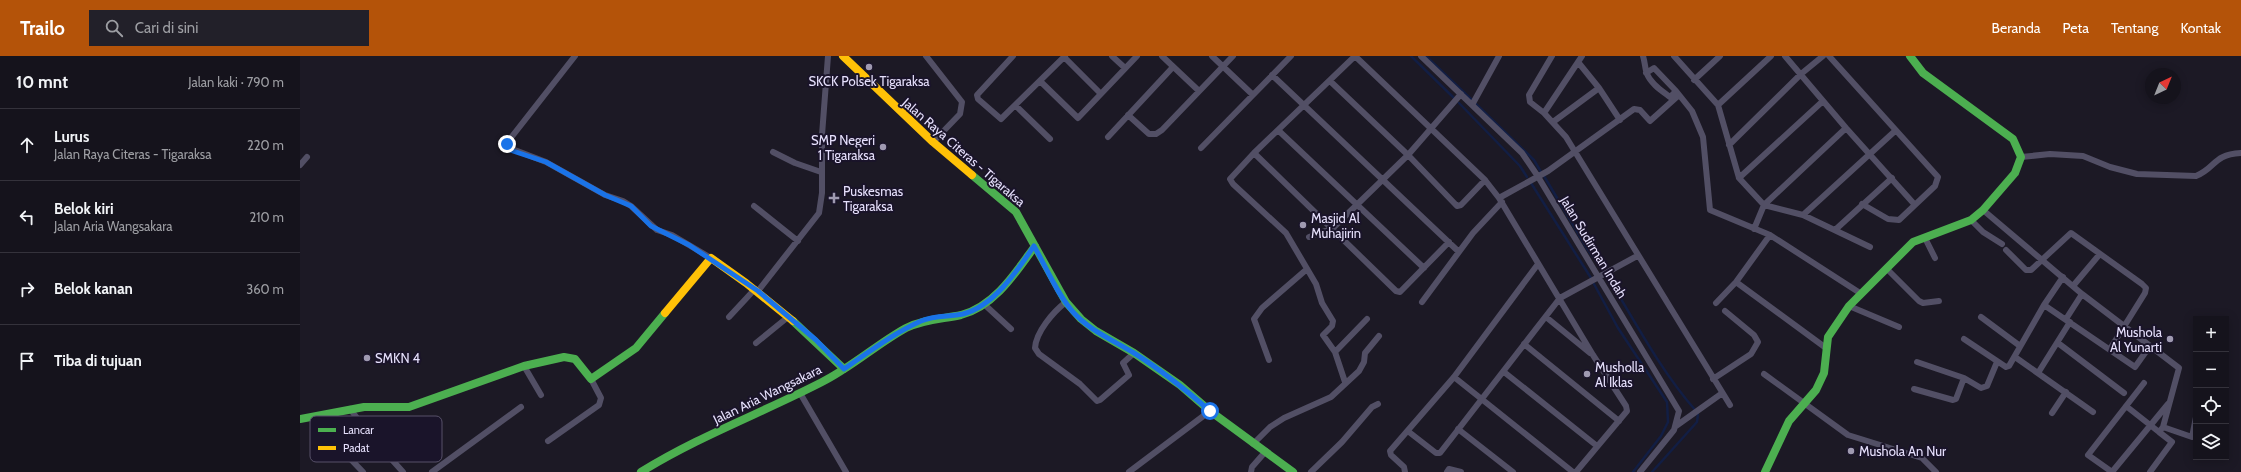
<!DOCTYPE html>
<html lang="id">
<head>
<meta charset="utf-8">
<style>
  :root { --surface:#15131c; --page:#222029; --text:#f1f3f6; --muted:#9d9ea3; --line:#34323b; --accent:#b45309 }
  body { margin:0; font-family:Cabin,sans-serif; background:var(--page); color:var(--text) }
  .controls { position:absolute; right:12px; bottom:12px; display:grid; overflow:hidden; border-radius:0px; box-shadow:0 2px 10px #0003 }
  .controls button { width:36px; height:36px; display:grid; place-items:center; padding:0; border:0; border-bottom:1px solid var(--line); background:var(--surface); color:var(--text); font:20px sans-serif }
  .compass { position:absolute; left:1845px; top:12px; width:36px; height:36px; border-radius:50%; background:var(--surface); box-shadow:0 2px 10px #0003; rotate:43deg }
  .stop { position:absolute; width:12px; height:12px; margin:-9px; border:3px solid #1a73e8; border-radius:50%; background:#fff }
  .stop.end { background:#1a73e8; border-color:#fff; box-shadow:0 1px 4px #0008 }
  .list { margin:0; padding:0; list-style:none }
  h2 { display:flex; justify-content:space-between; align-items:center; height:52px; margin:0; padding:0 16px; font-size:17px }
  h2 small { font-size:13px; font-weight:400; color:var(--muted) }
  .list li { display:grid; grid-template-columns:26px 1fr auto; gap:12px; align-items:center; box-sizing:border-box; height:72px; padding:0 16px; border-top:1px solid var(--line) }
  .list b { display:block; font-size:15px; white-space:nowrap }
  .list p { margin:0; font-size:13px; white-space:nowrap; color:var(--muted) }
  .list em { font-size:13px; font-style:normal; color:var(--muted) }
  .icon { flex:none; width:22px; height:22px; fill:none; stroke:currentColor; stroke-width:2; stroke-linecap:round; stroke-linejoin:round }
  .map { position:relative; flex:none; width:1941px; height:416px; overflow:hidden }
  header { display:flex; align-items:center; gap:24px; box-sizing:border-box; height:56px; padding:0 20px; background:var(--accent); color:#fff }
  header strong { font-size:19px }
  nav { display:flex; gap:22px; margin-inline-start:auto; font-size:14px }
  .search { width:280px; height:36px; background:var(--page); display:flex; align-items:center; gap:10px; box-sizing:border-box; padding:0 14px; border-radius:0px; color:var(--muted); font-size:15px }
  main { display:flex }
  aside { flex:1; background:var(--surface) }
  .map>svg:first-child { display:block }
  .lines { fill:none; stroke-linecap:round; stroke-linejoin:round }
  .stream { stroke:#121e44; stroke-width:2.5 }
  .street { stroke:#524f65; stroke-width:6 }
  .fast { stroke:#4caf50; stroke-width:8 }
  .slow { stroke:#ffc107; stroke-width:8 }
  .route { stroke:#1a73e8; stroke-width:5 }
  .poi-dot { fill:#9f9ab1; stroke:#1a142a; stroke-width:1.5 }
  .labels { text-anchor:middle; stroke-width:4; stroke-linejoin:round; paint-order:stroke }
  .poi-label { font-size:13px; fill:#e6e0fc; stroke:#1a142a; text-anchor:start }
  .street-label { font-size:13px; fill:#e6e0fc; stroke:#1a142a }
  .key { fill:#1a142a; stroke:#575169; stroke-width:1 }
  .key-label { font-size:11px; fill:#e6e0fc }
</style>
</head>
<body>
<header>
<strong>Trailo</strong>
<div class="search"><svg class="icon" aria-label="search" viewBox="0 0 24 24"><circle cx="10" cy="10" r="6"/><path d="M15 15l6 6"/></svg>Cari di sini</div>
<nav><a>Beranda</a><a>Peta</a><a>Tentang</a><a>Kontak</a></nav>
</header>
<main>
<aside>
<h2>10 mnt<small>Jalan kaki · 790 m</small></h2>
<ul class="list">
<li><svg class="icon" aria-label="ahead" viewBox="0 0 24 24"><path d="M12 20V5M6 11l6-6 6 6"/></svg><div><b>Lurus</b><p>Jalan Raya Citeras - Tigaraksa</p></div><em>220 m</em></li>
<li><svg class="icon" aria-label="left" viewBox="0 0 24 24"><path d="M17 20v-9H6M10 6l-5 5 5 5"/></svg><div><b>Belok kiri</b><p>Jalan Aria Wangsakara</p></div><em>210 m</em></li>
<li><svg class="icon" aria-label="right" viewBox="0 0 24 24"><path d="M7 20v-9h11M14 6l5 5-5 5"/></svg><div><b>Belok kanan</b></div><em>360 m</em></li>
<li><svg class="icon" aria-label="arrive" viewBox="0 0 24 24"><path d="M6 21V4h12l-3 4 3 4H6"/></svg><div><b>Tiba di tujuan</b></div></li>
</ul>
</aside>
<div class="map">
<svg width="1941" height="416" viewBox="0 0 1941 416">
  <rect width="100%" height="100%" fill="#1c1925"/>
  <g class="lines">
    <path class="stream" d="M1111,0l44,43
      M1126,0l46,44
      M1159,47l61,63 7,11
      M1176,48l58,56 7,12
      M1244,120l44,74 14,19
      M1231,127l60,95
      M1308,221c27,45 53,94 88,134
      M1294,228l24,44 49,74 1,20 -7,14 -28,36
      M1352,416l45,-50 1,-8"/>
    <path class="street" d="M275,0l-65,83 -3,8 39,15 59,33 18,6 8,5 26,24 15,5 39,23
      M626,0l36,46 -2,12 -27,28
      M713,0l-36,39 1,4 23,20 64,-63
      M812,0l13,12
      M862,0l37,35
      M912,0l41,39
      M1055,0l130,124 14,18 94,157 33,51 1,5 -51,61
      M1121,0l101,97 15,22 142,236 -5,19 -34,42
      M1252,0l-23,39 1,7 14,11 22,24 164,268
      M1343,0c2,6 2,13 4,18 4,10 15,17 23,23l6,-6 16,20 11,26 7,73 60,25 90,58
      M1374,0l44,49 21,73 25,27 39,10 67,32
      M1485,0l61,72 69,77
      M1529,0l109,121 -3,9 -36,34 -11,-1 -26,-15
      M764,1l37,37
      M1278,6l21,26 21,32
      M1346,17l8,-5 22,23
      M972,19l187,177
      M1394,24l26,-24
      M740,25l38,37 59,-62
      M1030,25l78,74 49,51 4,-1 24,-25
      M1172,49l27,-49
      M1418,49l53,-49
      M716,50l34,33
      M1244,57l38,-57
      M828,59l21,19h7l6,-4 71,-74
      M1253,66l46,-34
      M979,75l145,137
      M808,81l65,-70
      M1429,89l72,-71 22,-18
      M901,92l90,-92
      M473,96l22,11 26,9
      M954,97l142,138 4,1 49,-50
      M1721,101l29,-3 33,2 27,11 27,7 59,2c21,-9 16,-21 45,-23
      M0,109l7,-8
      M1439,122l84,-77
      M1199,142l49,-27 86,-62 6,1 10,11 29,-26
      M454,150l44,35
      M1683,154l99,84 97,74 -16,59 -4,5 13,10 -22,30
      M1503,159l92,-84
      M1671,164l12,12 19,12
      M1454,173l10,-24 82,-77
      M1535,174l57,-52
      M1009,181l24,-9 75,-73 53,-61
      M1625,182l10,20
      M1706,194l20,20h5l40,-37 71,51 4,4 -1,5 -35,56
      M1586,212l33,33 4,2 16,-2
      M1436,226l90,66
      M1773,230l26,-31
      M458,235l61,-78 3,-20v-58l6,-79
      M766,246c-13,10 -30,30 -31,46l4,6 41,30 17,17 3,-1 29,-25 -6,-12 11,-10
      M1122,246l51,-69 29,-31
      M1416,247l20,-21 34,-47
      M685,249l26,24
      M1744,249l91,62 15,-21
      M1549,250l50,21
      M429,261l26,-28
      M1246,261l44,36
      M1681,261l39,29
      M1766,263l16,-25
      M1664,283l42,28 3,-1 35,-61 19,-28
      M456,287l32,-26
      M1758,287l66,50
      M1224,288l95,77
      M1035,296l-12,-17 9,-9 1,-5 -11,-18 -6,-19 -30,-51 -53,-49 -3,-5 24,-26 101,-97
      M1715,301l78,55
      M969,304l-15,-41 8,-11 45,-39
      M1617,306l47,16
      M224,310l17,29
      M1204,316l93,74
      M1738,317l32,-51
      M1464,318l84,61 74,23 14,14
      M1154,321l119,95
      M1413,323l38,-25 7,-12 -4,-7 -29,-24
      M1045,326l-10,-30 32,-33
      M1614,333l39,11 3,-1 8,-21 17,10 6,-2 10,-24
      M500,337l46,79
      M1826,350l33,26
      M50,353l26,33 27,30
      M1752,357l14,-21
      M1376,370l45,-32
      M1863,371l29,10 4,-20
      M1158,373l55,43
      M1109,376l27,21h4l120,-155 77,-42
      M248,385l51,-36 2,-7 -10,-19
      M953,388l17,-17 14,-9 47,-21 28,-26 5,-9 1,-9 14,-17
      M39,391l24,25
      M132,416l89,-65
      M829,416l81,-61
      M951,416l1,-5 14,-16
      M1011,416l31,-30 30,-35 6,-3
      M1105,416l-1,-5 -13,-12 -1,-4 64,-74 84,-113
      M1147,416l2,-3 12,3
      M1812,416l-24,-17 56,-72
      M1812,416l56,-68"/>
    <path class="fast" d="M672,119l44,37 50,90 15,17 15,12 38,22 46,32 30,26 83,61
      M493,265l51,48
      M0,363l64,-12h45l115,-41 40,-9 11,2 16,20 45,-31 29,-35
      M341,416c58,-36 121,-59 181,-90 30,-15 55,-38 84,-54 18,-9 37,-9 55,-13 34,-9 55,-43 74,-69
      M1465,416l24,-51 27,-31 8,-17 4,-36 21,-31 64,-64 58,-22 12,-10 32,-37 6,-16 -8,-18 -90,-66 -13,-17"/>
    <path class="slow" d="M543,0l90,86 39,33
      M365,257l46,-55 35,25 47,38"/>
  </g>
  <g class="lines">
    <path class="route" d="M207,88v3l3,3 36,12 59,33 26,11 20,20 38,19 69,46 58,49 28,29c25,-17 50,-36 77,-48 14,-6 29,-4 42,-7 31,-8 54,-43 71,-68 12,21 23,48 39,66 17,19 40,28 61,41 27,17 52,37 76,58"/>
  </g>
  <g class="poi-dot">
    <circle cx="569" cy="11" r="4"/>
    <circle cx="583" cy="91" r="4"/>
    <path d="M532 136h4v4h4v4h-4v4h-4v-4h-4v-4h4z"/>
    <circle cx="1003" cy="169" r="4"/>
    <circle cx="1870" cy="283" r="4"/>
    <circle cx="67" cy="302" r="4"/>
    <circle cx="1287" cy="318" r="4"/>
    <circle cx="1551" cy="395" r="4"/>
  </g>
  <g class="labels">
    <g class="poi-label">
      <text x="569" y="30" text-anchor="middle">SKCK Polsek Tigaraksa</text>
      <text x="575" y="89" text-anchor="end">SMP Negeri<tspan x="575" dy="15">1 Tigaraksa</tspan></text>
      <text x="543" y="140">Puskesmas<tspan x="543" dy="15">Tigaraksa</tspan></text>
      <text x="1011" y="167">Masjid Al<tspan x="1011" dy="15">Muhajirin</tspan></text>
      <text x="1862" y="281" text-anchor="end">Mushola<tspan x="1862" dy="15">Al Yunarti</tspan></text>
      <text x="75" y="307">SMKN 4</text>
      <text x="1295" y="316">Musholla<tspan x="1295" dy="15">Al Iklas</tspan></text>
      <text x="1559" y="400">Mushola An Nur</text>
    </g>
    <g class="street-label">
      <text transform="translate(664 96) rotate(41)" y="5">Jalan Raya Citeras - Tigaraksa</text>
      <text transform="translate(1294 191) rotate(59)" y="5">Jalan Sudirman Indah</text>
      <text transform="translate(467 338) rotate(-26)" y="5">Jalan Aria Wangsakara</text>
    </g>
  </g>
  <rect x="10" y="360" width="132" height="46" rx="6" class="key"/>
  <rect x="18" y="372" width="18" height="4" fill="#4caf50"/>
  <rect x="18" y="390" width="18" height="4" fill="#ffc107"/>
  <g class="key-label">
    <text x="43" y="378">Lancar</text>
    <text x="43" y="396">Padat</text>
  </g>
</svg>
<div class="controls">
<button>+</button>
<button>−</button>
<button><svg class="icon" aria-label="locate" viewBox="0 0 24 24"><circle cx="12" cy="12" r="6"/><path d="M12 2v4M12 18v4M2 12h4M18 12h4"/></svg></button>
<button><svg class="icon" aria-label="layers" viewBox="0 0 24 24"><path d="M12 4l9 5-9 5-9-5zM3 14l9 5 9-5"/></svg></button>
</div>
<svg class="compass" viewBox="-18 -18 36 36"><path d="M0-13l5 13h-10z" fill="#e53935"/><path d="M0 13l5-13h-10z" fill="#9d9ea3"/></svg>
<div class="stop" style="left:910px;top:355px"></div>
<div class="stop end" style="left:207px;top:88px"></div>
</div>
</main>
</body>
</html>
